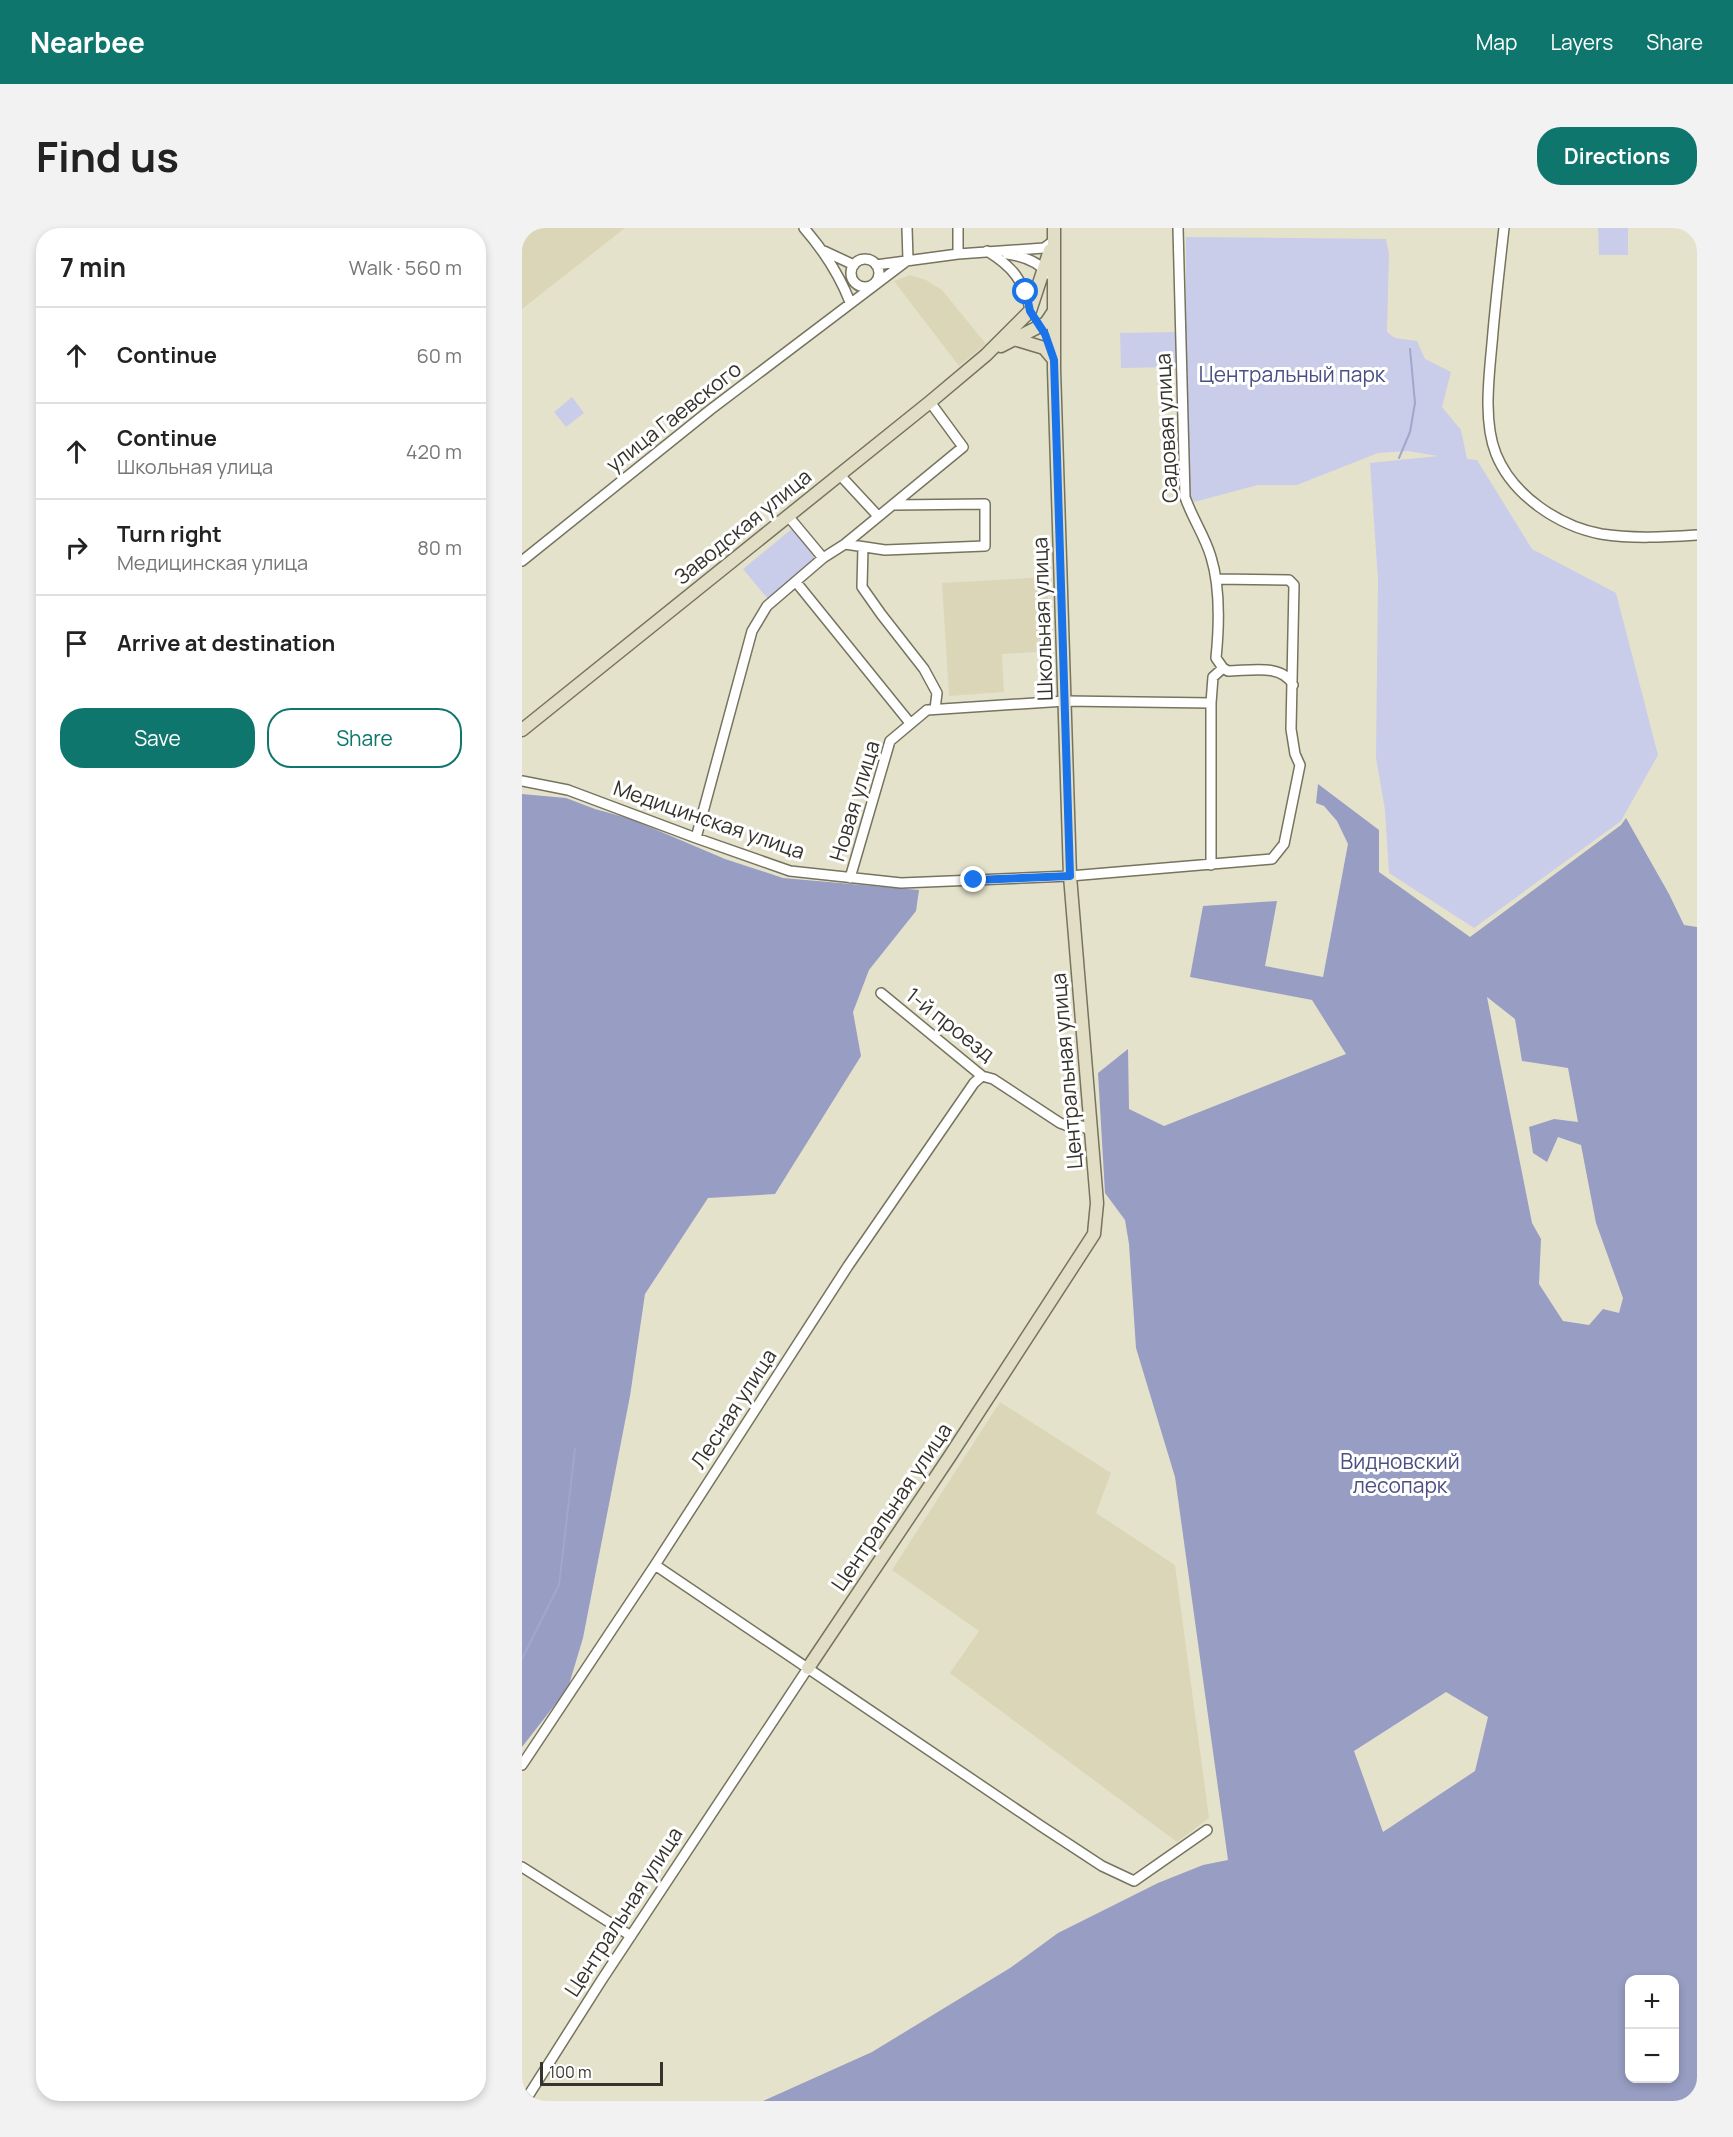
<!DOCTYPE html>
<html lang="en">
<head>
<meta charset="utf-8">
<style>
  :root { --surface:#fff; --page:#f2f2f2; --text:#222; --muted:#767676; --line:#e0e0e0; --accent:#0f766e }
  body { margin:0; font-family:Manrope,sans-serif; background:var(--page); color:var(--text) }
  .controls { position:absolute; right:18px; bottom:18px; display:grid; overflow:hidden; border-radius:12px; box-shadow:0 3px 9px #0003 }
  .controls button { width:54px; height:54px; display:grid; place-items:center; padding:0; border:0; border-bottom:2px solid var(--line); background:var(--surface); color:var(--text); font:30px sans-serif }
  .scale { position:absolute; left:18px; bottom:15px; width:123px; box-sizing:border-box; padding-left:6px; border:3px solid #35332b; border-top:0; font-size:16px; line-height:21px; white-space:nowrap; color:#35332b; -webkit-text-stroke:4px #fff; paint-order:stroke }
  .stop { position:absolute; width:18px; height:18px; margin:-14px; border:4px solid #1a73e8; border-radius:50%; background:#fff }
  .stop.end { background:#1a73e8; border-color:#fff; box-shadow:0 2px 6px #0008 }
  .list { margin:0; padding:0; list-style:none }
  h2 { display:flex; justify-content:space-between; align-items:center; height:78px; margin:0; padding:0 24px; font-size:26px }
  h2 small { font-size:20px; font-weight:400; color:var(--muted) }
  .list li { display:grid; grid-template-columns:39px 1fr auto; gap:18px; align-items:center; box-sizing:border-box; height:96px; padding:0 24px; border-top:2px solid var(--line) }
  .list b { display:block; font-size:22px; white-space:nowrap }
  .list p { margin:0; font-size:20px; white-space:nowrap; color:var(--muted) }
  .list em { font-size:20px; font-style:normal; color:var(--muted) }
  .actions { display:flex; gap:12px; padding:18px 24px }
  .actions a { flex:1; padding:14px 0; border:2px solid var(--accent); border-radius:24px; text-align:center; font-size:21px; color:var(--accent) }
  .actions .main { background:var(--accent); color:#fff }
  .icon { flex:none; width:33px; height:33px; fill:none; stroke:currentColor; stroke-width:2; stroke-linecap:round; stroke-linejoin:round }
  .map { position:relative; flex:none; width:1175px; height:1873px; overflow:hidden; border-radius:24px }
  header { display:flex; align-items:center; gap:36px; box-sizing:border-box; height:84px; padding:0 30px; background:var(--accent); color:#fff }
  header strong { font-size:28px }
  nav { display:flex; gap:33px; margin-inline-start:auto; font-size:21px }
  .intro { display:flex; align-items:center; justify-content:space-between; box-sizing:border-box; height:144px; padding:0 36px }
  h1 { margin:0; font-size:42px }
  .button { padding:15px 27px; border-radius:24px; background:var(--accent); color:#fff; font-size:21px; font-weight:700 }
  main { display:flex; gap:36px; padding:0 36px }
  aside { flex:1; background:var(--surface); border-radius:24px; box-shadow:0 3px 9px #0003 }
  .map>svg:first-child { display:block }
  .built { fill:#dbd6b8 }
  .green { fill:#c9cde9 }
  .forest { fill:#989dc3; fill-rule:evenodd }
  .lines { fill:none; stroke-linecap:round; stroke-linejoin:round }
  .stream { stroke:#a1a6cc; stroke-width:2 }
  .street-casing { stroke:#76735f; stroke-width:12 }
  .secondary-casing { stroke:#76735f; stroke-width:15 }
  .street { stroke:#fff; stroke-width:9 }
  .secondary { stroke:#e2dec6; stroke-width:12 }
  .route { stroke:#1a73e8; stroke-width:8 }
  .labels { text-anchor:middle; stroke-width:6; stroke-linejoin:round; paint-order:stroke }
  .park-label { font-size:21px; fill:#4a4f83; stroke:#fff }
  .street-label { font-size:21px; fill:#35332b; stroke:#fff }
</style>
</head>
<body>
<header>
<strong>Nearbee</strong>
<nav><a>Map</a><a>Layers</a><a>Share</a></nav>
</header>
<div class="intro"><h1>Find us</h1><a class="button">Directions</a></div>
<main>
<aside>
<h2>7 min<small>Walk · 560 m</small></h2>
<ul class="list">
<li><svg class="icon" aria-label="ahead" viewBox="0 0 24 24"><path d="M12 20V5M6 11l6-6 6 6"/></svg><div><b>Continue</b></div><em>60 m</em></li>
<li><svg class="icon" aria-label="ahead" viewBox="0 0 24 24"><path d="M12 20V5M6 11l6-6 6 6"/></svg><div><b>Continue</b><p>Школьная улица</p></div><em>420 m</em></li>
<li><svg class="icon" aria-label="right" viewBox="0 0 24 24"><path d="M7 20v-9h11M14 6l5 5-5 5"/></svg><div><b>Turn right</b><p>Медицинская улица</p></div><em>80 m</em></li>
<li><svg class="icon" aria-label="arrive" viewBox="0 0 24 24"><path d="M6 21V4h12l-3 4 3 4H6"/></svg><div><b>Arrive at destination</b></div></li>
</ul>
<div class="actions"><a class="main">Save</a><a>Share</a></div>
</aside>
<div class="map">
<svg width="1175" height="1873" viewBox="0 0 1175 1873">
  <rect width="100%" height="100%" fill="#e5e2cc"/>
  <path class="built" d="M0,0h103l-103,81z
    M388,47l16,5 16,10 44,54 -27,22 -65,-85z
    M525,349l4,74 -49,3 2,38 -55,4 -7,-113z
    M478,1174l111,71 -15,40 79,52 34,253 -32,24 -227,-169 29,-42 -87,-61z"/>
  <path class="green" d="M1076,0h30v27h-29z
    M664,9l200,2 3,15 -2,78 8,6 22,3 8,18 26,13 -9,35 19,23 6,29 10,1 55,89 84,44 42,162 -37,66 -147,107 -85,-55 -4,-63 -9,-52 2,-178 -8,-117 68,-7 -30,-5 -30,2 -81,32h-39l-64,17 -5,-9 -3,-158z
    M654,104l1,35 -56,1 -1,-35z
    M50,169l12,16 -18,14 -12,-15z
    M271,300l24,30 -49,41 -25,-30z"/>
  <path class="forest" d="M796,556l61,46v42l91,65 151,-112 5,-7 43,76 15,31 13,2v1174h-934l109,-49 138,-84 48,-35 100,-50 45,-18 25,-5 -53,-383 -39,-129 -7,-104 -4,-24 -20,-27 -7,-120 30,-24 1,60 35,17 182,-72 -34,-54 -122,-23 13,-71 74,-5 -12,65 58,11 25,-133 -11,-23 -13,-15 -8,-3zM965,769l28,22 7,42 46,7 10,54 -24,-3 -25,8 4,26 14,9 11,-25 23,8 15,78 27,75 -4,15 -16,-4 -14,16 -26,-4 -24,-37 2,-45 -9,-16zM924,1464l42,25 -13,54 -92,61 -29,-81zM1108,1752h44v98h-44z
    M0,566l44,4 29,11 36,10 94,40 58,19 136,12 -3,21 -47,59 -16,42 8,44 -86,138 -67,4 -63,96 -15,102 -47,242 -15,50 -46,59z"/>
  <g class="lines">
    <path class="stream" d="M877,230l11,-26 5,-29 -5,-54
      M0,1431l37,-74 16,-136"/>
    <g class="street-casing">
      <path id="street" d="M282,0c20,23 35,46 46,74
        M385,0l1,32
        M656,0l7,269c7,21 20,39 26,60 9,29 8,71 5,101l7,10 -10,9 -2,26v162
        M982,0c-4,35 -8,70 -11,104 -3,38 -11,87 3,122 17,42 63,72 105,80 32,5 64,3 96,1
        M302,23l30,14
        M465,23c26,16 36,29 43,58
        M436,26v-26
        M485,26c16,2 31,7 41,20
        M329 45a14 14 0 1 1 28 0a14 14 0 1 1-28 0Z
        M354,37l82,-11 86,-6 8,-6
        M317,246l39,42
        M266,288l35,42
        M323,316l118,-97 -33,-45
        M341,319l-1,40 19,27 43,55 13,24 -2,16
        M0,333l188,-151 198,-150
        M274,354l114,141
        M701,440l5,3c21,0 54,-8 65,14
        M0,553l46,9 128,48 94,33 111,12 169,-7 202,-17 12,-15 16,-79 -5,-11 -4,-25 3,-144 -5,-5 -73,-1
        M174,610l56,-207 15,-25 56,-48 22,-14 40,6 100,-4v-42l-92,1
        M328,650l40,-137 37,-31 138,-9 146,2
        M359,765l101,83 11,3 67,44 14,5 8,-2 9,5
        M133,1337l386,261 61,40 32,15 73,-51
        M0,1537l133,-200 193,-299 126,-183 8,-7
        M0,1639l109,69
        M3,1873l76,-120 207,-313"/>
    </g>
    <g class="secondary-casing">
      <path id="secondary" d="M492,111l30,9 10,12
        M479,118l45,-23 8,-12
        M0,502l408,-328 56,-47 44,-44 20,-61
        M286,1440l142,-212 144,-222 3,-31 -27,-327 -16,-507v-141"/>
    </g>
    <use href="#street" class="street"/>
    <use href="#secondary" class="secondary"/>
  </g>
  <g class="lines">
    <path class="route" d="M452,652l96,-4 -16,-516 -9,-26 -15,-23 -4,-19"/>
  </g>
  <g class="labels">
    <g class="park-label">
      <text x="770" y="154">Центральный парк</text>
      <text x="878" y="1241">Видновский<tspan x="878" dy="24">лесопарк</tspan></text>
    </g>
    <g class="street-label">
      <text transform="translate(152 189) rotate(-38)" y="7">улица Гаевского</text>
      <text transform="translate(645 200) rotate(-93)" y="7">Садовая улица</text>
      <text transform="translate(221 299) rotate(-39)" y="7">Заводская улица</text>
      <text transform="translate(521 391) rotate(-92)" y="7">Школьная улица</text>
      <text transform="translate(333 573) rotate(-73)" y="7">Новая улица</text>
      <text transform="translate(187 592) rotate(19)" y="7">Медицинская улица</text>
      <text transform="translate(428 797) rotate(38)" y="7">1-й проезд</text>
      <text transform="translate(545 843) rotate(-95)" y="7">Центральная улица</text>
      <text transform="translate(212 1181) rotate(-57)" y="7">Лесная улица</text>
      <text transform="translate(370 1279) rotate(-56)" y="7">Центральная улица</text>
      <text transform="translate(102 1684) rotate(-57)" y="7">Центральная улица</text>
    </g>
  </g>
</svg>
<div class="controls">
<button>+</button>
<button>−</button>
</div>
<div class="scale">100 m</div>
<div class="stop" style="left:504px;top:64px"></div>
<div class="stop end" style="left:452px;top:652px"></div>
</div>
</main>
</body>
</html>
